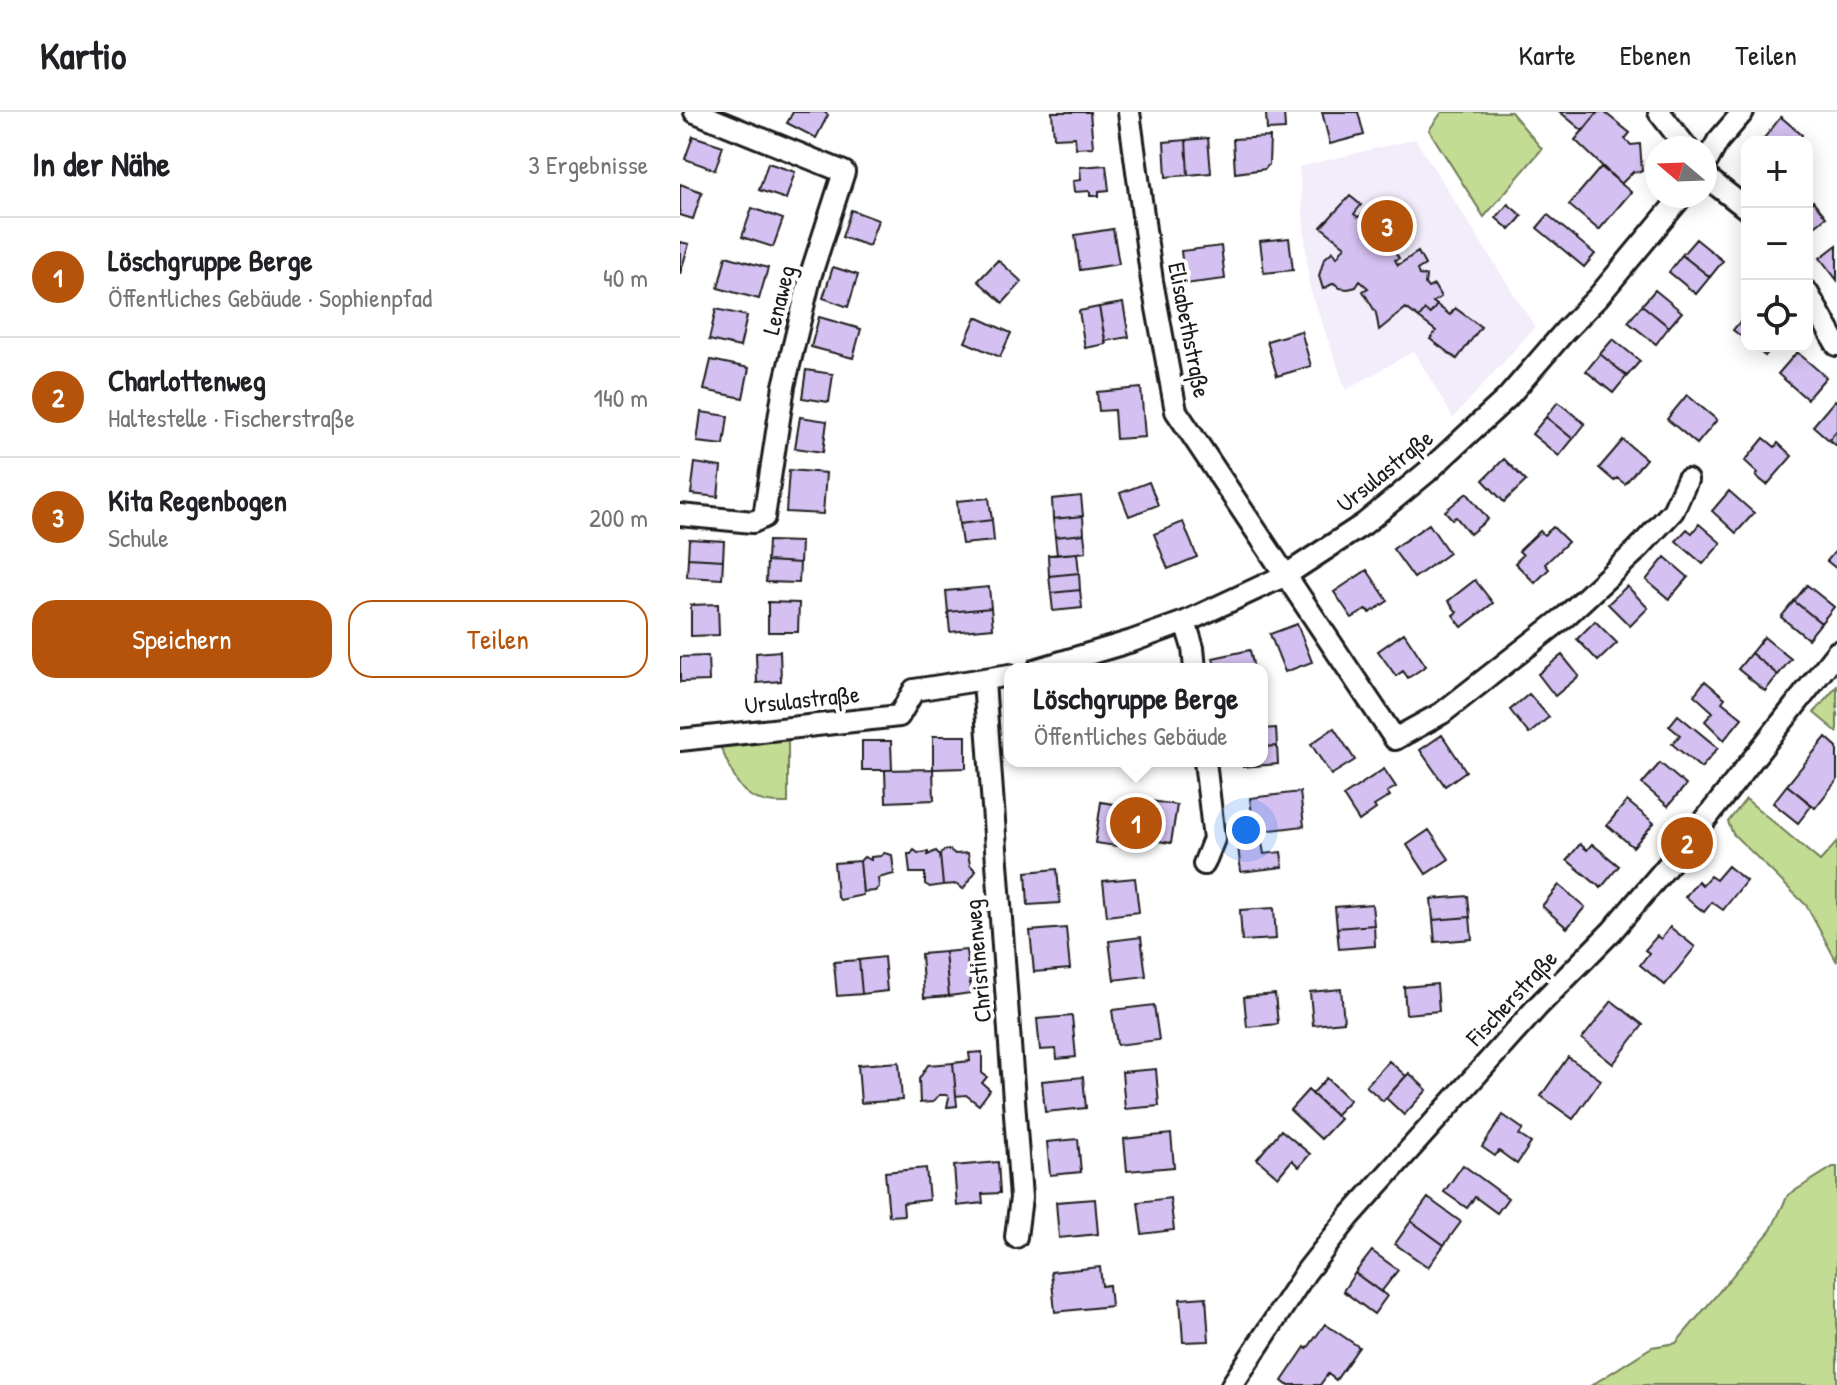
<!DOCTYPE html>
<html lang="de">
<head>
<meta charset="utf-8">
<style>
  :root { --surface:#fff; --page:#f2f2f2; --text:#202124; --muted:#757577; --line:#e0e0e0; --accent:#b45309 }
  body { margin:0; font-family:"Patrick Hand",sans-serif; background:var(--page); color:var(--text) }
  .controls { position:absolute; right:24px; top:24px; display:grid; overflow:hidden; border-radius:16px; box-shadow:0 4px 20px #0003 }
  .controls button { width:72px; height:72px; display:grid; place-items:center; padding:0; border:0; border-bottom:2px solid var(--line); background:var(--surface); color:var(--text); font:40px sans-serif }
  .compass { position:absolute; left:965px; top:24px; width:72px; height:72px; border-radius:50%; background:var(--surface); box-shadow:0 4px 20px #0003; rotate:289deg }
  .you { position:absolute; left:566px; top:718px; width:28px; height:28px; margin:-20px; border:6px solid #fff; border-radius:50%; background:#1a73e8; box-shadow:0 0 0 12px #1a73e833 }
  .badge { display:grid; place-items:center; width:52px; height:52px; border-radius:50%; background:var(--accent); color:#fff; font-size:26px; font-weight:700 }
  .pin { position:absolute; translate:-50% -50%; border:4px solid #fff; box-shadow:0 2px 8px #0006 }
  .popup { position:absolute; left:324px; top:551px; width:264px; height:104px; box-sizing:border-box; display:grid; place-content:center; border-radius:16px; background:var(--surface); filter:drop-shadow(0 2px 6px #0005); font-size:26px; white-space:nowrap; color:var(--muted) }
  .popup b { font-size:30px; color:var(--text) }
  .popup::after { content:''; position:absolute; left:50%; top:100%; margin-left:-16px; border:16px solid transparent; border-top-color:var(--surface) }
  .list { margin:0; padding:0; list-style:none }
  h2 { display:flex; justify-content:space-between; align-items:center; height:104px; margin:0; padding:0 32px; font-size:34px }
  h2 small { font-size:26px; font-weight:400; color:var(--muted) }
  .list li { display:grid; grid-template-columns:52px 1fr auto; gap:24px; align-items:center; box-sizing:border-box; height:120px; padding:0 32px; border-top:2px solid var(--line) }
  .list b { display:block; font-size:30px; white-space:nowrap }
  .list p { margin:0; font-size:26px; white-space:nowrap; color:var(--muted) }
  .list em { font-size:26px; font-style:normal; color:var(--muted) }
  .actions { display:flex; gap:16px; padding:24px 32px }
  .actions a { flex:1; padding:18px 0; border:2px solid var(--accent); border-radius:24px; text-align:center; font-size:28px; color:var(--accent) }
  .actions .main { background:var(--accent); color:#fff }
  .icon { flex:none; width:44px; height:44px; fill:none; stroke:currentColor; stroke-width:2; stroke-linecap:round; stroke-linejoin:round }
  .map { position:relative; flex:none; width:1157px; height:1273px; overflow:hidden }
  header { display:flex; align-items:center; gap:48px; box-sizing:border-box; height:112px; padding:0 40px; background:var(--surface); border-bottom:2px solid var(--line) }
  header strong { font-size:38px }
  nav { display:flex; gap:44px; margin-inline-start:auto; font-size:28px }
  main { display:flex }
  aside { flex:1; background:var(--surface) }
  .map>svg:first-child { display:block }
  .built { fill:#f2ecfb }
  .green { fill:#c2dc93; stroke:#6f7c58; stroke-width:2 }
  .building { fill:#d5c1f1; stroke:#1c1c1c; stroke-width:2 }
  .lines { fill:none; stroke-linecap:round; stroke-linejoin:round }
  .minor-casing { stroke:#1c1c1c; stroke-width:26 }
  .minor { stroke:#fff; stroke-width:20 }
  .labels { text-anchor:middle; stroke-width:8; stroke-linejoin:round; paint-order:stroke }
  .street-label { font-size:24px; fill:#1c1c1c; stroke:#fff }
</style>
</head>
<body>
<header>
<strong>Kartio</strong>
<nav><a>Karte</a><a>Ebenen</a><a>Teilen</a></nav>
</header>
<main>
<aside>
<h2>In der Nähe<small>3 Ergebnisse</small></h2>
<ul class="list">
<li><span class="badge">1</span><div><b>Löschgruppe Berge</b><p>Öffentliches Gebäude · Sophienpfad</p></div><em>40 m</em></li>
<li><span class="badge">2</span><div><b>Charlottenweg</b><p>Haltestelle · Fischerstraße</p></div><em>140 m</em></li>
<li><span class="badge">3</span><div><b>Kita Regenbogen</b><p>Schule</p></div><em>200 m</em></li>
</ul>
<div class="actions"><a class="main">Speichern</a><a>Teilen</a></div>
</aside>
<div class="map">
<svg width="1157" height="1273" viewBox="0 0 1157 1273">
  <rect width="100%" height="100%" fill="#fff"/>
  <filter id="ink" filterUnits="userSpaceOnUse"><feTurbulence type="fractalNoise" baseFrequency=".0125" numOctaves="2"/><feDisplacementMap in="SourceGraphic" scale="16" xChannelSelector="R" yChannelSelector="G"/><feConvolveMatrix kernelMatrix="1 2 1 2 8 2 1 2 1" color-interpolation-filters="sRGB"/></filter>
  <g filter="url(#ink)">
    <path class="built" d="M735,27l120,188 -82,91 -39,-67 -68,39 -37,-104 -10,-119z"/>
    <path class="green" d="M762,0h69l31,37 -58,68 -55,-87z
      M1157,574v46l-23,-19z
      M108,628v63c-47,2 -50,-18 -68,-57z
      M1066,687l74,62 17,-19v120l-31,-57 -73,-71 -5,-12z
      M1153,1055h4v218h-245l60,-38 24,-4 95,-113 17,-35z"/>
    <path class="building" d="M113,0h31l4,3 -12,23 -29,-15z
      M372,0h38l3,35 -17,1 -1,-11 -21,1z
      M604,0l1,17 -18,1 -1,-17z
      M642,0h36l6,23 -34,9z
      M880,0h38l-15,19z
      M918,0h6l26,21 -5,6 6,6 9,-1 2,27 -9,1 -12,12 -46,-44z
      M1101,5l21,18 -5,7h-36z
      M13,24l30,10 -8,24 -30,-11z
      M590,25l-1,27 -4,5 -30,4 -2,-34z
      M528,26l3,35 -23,2 -2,-35z
      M506,28l2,35 -22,2 -2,-35z
      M88,51l27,9 -9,27 -27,-9z
      M426,53l3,25 -10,1v5h-9v-5l-16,1 -1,-11 8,-1 -1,-13z
      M921,55l30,25 -32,38 -30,-25z
      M0,72l22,8 -9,27 -13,-4z
      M670,84l11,9 -7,9 4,3 4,-2 5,2v7l5,4 -2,3 4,6 14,-8 8,12 -9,6 2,4 4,-2 6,9 -4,2 3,5 20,-13 7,13 -8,5 2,5 7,1 -1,8 3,4 6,-3 7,12 -8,5 4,3 -7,9 -5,-4 -6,8 -13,-10 -27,22 -3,-17 -13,-22 5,-3 -8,-7 -4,6 -8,2 -8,-1 -6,-5 -11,6 -4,-13 5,-17 9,-8 4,6 8,-11 -24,-19z
      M1133,89l13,16 -19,15v-26z
      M828,92l14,12 -12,14 -14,-12z
      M72,96l31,11 -10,28 -31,-10z
      M171,98l27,10 -9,26 -27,-9z
      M868,103l47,39 -11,13 -47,-39z
      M433,117l6,35 -39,6 -5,-35z
      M609,126l4,32 -29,3 -4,-32z
      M1016,127l27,22 -13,16 -28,-22z
      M0,130l9,2 -9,30z
      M1157,133v35l-17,-22z
      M541,134l4,33 -40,5 -4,-33z
      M1002,143l28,22 -14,17 -27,-22z
      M46,144l42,12 -9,31 -41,-11z
      M318,148l24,22 -19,21 -25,-22z
      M153,155l25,8 -10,32 -25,-9z
      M975,178l27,22 -13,15 -27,-22z
      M443,191l6,34 -24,4 -6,-34z
      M757,193l13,10 5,-7 26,19 -24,32 -27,-20 6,-8 -17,-13 6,-8 5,4z
      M962,193l27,22 -13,17 -28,-22z
      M419,195l7,37 -21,4 -6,-37z
      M36,197l31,7 -7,31 -31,-7z
      M1067,201v28l-14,-11z
      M139,205l42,12 -8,29 -42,-11z
      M296,205l35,16 -11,24 -35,-15z
      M621,219l10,35 -34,10 -10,-35z
      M933,227l27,22 -13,15 -27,-22z
      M1073,234h20l-8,10z
      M1117,240l29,25 -19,22 -29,-25z
      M920,242l27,22 -14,17 -27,-22z
      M31,248l38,8 -6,30 -39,-8z
      M126,258l27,4 -4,28 -27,-4z
      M461,276l4,49 -29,2 -2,-29 -15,1 -2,-19z
      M1007,283l30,25 -20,24 -30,-25z
      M1155,288l2,2v28l-8,10 -16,-14z
      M878,290l27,22 -12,15 -27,-22z
      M21,300l27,4 -4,29 -27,-3z
      M120,305l27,4 -4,31 -28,-4z
      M866,305l27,22 -14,17 -27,-22z
      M1157,318v16l-8,-6z
      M1084,326l11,9 3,-4 14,13 -25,29 -11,-9 2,-3 -13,-12z
      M943,328l23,19 -21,25 -8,-6 -3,3 -15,-13z
      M824,347l22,22 -22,21 -21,-22z
      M15,351l26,4 -3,30 -27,-3z
      M109,358l37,3 -3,41 -37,-2z
      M469,370l9,23 -29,11 -9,-23z
      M1049,379l25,22 -18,20 -24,-22z
      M787,381l21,26 -18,15 -14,-17 -4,2 -7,-8z
      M401,384l2,20 -30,3 -1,-20z
      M309,386l3,22 -33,4 -2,-23z
      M403,404l1,18 -29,3 -2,-18z
      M312,408l2,21 -32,3 -3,-20z
      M503,410l14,35 -29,12 -14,-35z
      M749,412l20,29 -35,25 -21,-29z
      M1019,412l22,19 -18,21 -27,-23 11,-12 5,4z
      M873,415l15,15 -23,22 4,5 -14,14 -20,-20 8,-8 -4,-4 21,-20 4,4z
      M404,422l2,18 -29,3 -2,-18z
      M9,427l35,2 -1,19 -35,-2z
      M88,429l33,1 -1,21 -33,-2z
      M1157,437v20l-10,-8z
      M397,441l2,20 -30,3 -1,-21z
      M985,445l23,20 -19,22 -23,-19z
      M8,446l35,2 -1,19 -35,-2z
      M87,449l33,2 -1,20 -33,-1z
      M687,458l21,31 -18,12 -3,-4 -15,9 -18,-26z
      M399,461l1,17 -29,3 -2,-17z
      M795,468l18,23 -31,24 -9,-12 4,-3 -9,-11z
      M1127,473l27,22 -13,16 -27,-22z
      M947,474l21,22 -18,18 -22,-22z
      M309,475l2,21 -43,4 -2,-21z
      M400,478l2,18 -29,3 -2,-18z
      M1114,489l27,22 -13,16 -27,-22z
      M88,490l31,1 -1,29h-30z
      M38,492l1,31 -28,1v-31z
      M311,496l2,20 -43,4 -2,-20z
      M915,509l22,22 -19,18 -21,-22z
      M617,512l15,38 -27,10 -15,-38z
      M724,521l22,33 -18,12 -5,-7 -7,5 -18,-25z
      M1084,525l27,22 -13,16 -27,-22z
      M570,538l4,19h-38l-3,-11z
      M100,539l1,30 -24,2 -1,-30z
      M1071,541l27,22 -13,16 -27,-22z
      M882,543l17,21 -24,20 -17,-22z
      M28,544l1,25 -29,1v-25z
      M1025,569l20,17 -3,4 20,16 -18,22 -19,-19 8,-9 -19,-17z
      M849,582l20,23 -20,17 -19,-24z
      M998,603l40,33 -17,20 -29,-24 8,-9 -11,-9z
      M596,616l1,18 -15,1v-18z
      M654,616l21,32 -24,15 -20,-31z
      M762,623l24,36 -21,15 -25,-36z
      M253,624h33v32l-33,1z
      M1146,625l11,10v33l-22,28 -28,-23z
      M182,629h29l1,29h-30z
      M597,634l1,18 -35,3v-6h19v-14z
      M980,651l26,22 -18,21 -26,-22z
      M253,657l1,31 -48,2 -1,-32z
      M704,657l12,18 -9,5 3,4 -16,10 2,3 -17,12 -16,-25z
      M1107,673l25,20 -14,18 -25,-20z
      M620,680l4,34 -50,6 -4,-34z
      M458,687l39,6 -6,38 -38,-6 -2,11 -36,-5 6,-41 36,6z
      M947,689l27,22 -21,24 -26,-22z
      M749,718l20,29 -23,15 -19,-29z
      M582,731l2,11 17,-2 2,15 -42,5 -3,-26z
      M900,732l7,6 5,-6 27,22 -18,22 -34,-28z
      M234,738l4,3 10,-1v3l8,-4 4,4 3,30 -13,2 -5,-3v-11h-15l-2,-19h3z
      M264,738h6l5,4 13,-1 2,12 6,6 -13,18 -6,-5 -14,1 -3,-30z
      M204,741l8,2 2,19 -16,4 1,9 -4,4 -12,1 -3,-31 4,-4 7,3v-3l10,-1z
      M180,749l3,34 -23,5 -3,-4 -3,-33z
      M1048,754l18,15 -23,29 -11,-8 -8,10 -19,-15 13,-16 4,4 8,-9 6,4z
      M377,757l3,34 -32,2 -2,-33z
      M455,766l4,34 -32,4 -4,-35z
      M879,773l26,22 -18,21 -25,-22z
      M788,784l2,21 -37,3 -2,-21z
      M692,792l2,21 -37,3 -2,-21z
      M594,796l2,31 -34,2 -2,-31z
      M790,805l2,22 -37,3 -2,-22z
      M694,813l1,21 -36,3 -2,-21z
      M990,815l25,20 -30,38 -25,-20 9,-12 -4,-3 12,-14 4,3z
      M386,816l4,41 -36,3 -4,-41z
      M461,825l5,39 -32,4 -5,-39z
      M286,838l5,43 -22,3 -4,-44z
      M265,840l4,44 -25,2 -3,-44z
      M204,845l3,34 -25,3 -3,-34z
      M179,848l3,34 -25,2 -3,-34z
      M757,872l2,27 -33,3 -2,-27z
      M661,877l3,33 -31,3 -3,-33z
      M595,882l3,30 -31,3 -3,-30z
      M932,889l31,24 -30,39 -31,-25z
      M474,893l5,35 -42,5 -5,-35z
      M392,904l4,41 -19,2 -1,-10 -16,1 -3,-31z
      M302,940v21l5,4 -5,6 8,7 -11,15 -13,-10 -10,1 -3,-33 17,-2 -1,-8z
      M888,945l33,23 -28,39 -32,-23z
      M709,949l17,15 -23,25 -17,-15z
      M219,950l3,38 -41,3 -3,-38z
      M273,951l4,43 -10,1 2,-10 -3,-2h-7l-6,7 -13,1 -1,-24 9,-14z
      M476,957l3,37 -34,3 -3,-37z
      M729,961l18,17 -23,25 -18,-17z
      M403,965l3,31 -41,4 -3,-31z
      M647,966l23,22 -15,15 -23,-21z
      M628,978l32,29 -19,20 -31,-29z
      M823,1003l20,14 -4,6 12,8 -14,21 -18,-13 -4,5 -13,-9z
      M601,1018l29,24 -11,13 -7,-7 -14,17 -21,-18z
      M491,1022l3,33 -47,4 -3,-32z
      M398,1027l3,33 -31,3 -3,-33z
      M318,1050l2,31 -18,1 1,9 -26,3 -3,-40z
      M783,1053l45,33 -11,15 -22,-16 -8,11 -23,-16z
      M246,1056l3,32 -26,3 1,12 -15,1 -4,-44z
      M490,1086l4,32 -32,4 -4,-32z
      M748,1086l33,24 -17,23 -33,-24z
      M415,1087l3,35 -39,4 -3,-36z
      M731,1109l33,24 -16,22 -33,-23z
      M692,1139l26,19 -17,22 -26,-19z
      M420,1155l2,19 7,-1 2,21 -56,6 -4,-40z
      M675,1161l32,23 -13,18 -31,-23z
      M526,1185l3,44 -26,1 -3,-43z
      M645,1212l34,23 -23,33 -8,-6 -8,11h-33l-5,-4 23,-34 2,2z"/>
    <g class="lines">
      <g class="minor-casing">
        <path id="minor" d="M449,0l23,169 24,130 219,328 47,-26 124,-97 70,-65 37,-40 14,-31
          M979,0l28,36
          M1025,53l13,-24 25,-29
          M1025,64l42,33
          M1127,180l30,53
          M0,403l73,7 11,-5 20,-131 27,-112 33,-102 -149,-60
          M505,510l8,26 2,21
          M358,557l94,-28 53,-19 101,-47 78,-51 63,-52 80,-74 58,-67 33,-34 84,-101
          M304,569l37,517 -5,39
          M0,628l219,-24 15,-26 96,-15
          M524,752l10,-25 -9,-78
          M552,1273l74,-113 44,-56 188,-210 74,-75 75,-88 150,-191"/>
      </g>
      <use href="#minor" class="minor"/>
    </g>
  </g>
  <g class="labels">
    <g class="street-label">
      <text transform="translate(99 188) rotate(-76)" y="8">Lenaweg</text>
      <text transform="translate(509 218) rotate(79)" y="8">Elisabethstraße</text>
      <text transform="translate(705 359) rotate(-39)" y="8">Ursulastraße</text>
      <text transform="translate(122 588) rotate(-6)" y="8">Ursulastraße</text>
      <text transform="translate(298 849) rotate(-95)" y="8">Christinenweg</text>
      <text transform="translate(832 886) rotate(-47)" y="8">Fischerstraße</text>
    </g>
  </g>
</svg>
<div class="controls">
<button>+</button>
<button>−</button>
<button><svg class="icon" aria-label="locate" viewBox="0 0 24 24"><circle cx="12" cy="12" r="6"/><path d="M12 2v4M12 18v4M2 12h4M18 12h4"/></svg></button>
</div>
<svg class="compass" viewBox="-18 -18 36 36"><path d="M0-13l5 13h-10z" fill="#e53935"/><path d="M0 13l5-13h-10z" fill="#757577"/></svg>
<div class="you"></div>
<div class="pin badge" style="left:456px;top:711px">1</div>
<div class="popup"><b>Löschgruppe Berge</b>Öffentliches Gebäude</div>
<div class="pin badge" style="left:1007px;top:731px">2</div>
<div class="pin badge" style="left:707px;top:114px">3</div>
</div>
</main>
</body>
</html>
